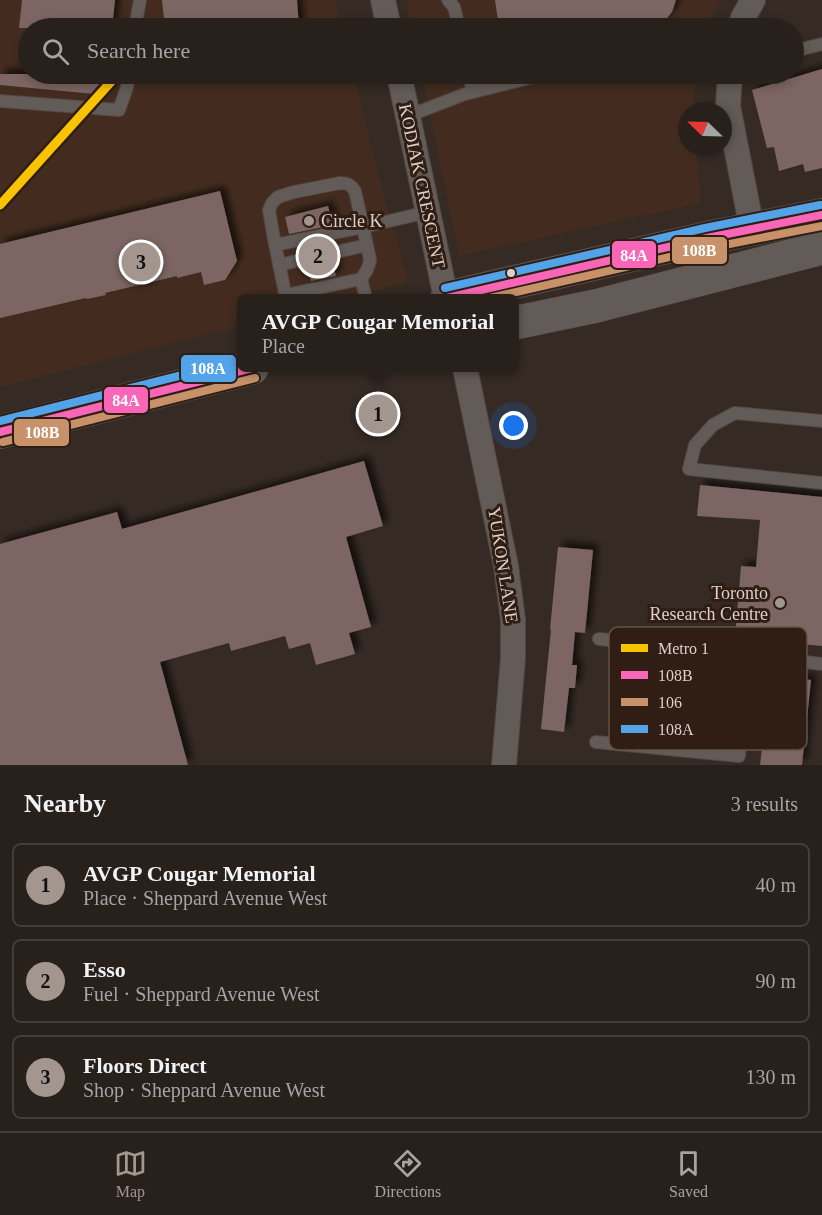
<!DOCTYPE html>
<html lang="en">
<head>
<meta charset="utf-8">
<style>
  :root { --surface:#28201b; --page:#342d28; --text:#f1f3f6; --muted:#a5a3a3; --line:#443e3a; --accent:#a2968f }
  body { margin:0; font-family:Georgia,serif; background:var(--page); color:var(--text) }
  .compass { position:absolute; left:678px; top:102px; width:54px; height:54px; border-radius:50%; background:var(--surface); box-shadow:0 3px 9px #0003; rotate:293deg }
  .you { position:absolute; left:514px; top:426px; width:21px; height:21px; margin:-15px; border:4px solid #fff; border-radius:50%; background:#1a73e8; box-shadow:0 0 0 9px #1a73e833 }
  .badge { display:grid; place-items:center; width:39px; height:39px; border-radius:50%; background:var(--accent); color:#111; font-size:20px; font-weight:700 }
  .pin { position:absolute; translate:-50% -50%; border:3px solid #fff; box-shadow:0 2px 6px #0006 }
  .popup { position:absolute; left:237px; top:294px; width:282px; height:78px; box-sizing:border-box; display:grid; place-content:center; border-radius:9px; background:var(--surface); filter:drop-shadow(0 2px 4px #0005); font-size:20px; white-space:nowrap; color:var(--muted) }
  .popup b { font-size:22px; color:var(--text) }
  .popup::after { content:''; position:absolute; left:50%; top:100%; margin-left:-12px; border:12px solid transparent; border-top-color:var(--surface) }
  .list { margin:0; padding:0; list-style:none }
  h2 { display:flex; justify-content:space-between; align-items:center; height:78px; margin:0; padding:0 24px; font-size:26px }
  h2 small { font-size:20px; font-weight:400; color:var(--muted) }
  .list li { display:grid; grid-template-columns:39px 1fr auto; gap:18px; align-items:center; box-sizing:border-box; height:84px; margin:0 12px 12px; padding:0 12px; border:2px solid var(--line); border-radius:9px }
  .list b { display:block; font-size:22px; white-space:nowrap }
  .list p { margin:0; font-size:20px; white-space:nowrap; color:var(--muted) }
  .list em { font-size:20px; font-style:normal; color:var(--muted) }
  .icon { flex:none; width:33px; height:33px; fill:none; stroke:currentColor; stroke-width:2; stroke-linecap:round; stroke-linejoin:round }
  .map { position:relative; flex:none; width:822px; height:765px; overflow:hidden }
  .search { position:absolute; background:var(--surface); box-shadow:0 3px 9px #0003; left:18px; right:18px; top:18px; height:66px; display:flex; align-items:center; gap:15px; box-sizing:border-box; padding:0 21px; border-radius:33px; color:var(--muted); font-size:22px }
  .sheet { height:366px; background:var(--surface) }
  nav { display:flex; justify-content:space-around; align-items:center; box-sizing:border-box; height:84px; border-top:2px solid var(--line); background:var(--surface); font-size:16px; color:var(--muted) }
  nav a { display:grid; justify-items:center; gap:3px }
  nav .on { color:var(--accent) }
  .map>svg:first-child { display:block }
  .built { fill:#432c1f }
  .building { fill:#7c6564; filter:url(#shadow) }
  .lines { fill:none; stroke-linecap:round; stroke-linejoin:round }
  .service-casing { stroke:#524842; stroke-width:14 }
  .minor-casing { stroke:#524842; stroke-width:26 }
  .secondary-casing { stroke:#524842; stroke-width:34 }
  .service { stroke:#635b57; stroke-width:12 }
  .minor { stroke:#635b57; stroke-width:24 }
  .secondary { stroke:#635b57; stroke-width:33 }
  .bus-1-casing { stroke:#301e14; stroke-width:12 }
  .bus-2-casing { stroke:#301e14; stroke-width:12 }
  .bus-3-casing { stroke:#301e14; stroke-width:12 }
  .bus-1 { stroke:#fa66b7; stroke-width:8 }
  .bus-2 { stroke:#c7916a; stroke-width:8 }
  .bus-3 { stroke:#53a3e8; stroke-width:8 }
  .metro-1-casing { stroke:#301e14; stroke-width:14 }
  .metro-1 { stroke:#f8c300; stroke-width:9 }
  .poi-dot { fill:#a2968f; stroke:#301e14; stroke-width:2 }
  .bus-dot { fill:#dcd0c9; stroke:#301e14; stroke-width:2 }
  .labels { text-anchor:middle; stroke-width:6; stroke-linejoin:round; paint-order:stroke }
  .street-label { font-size:18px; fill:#dcd0c9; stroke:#301e14 }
  .poi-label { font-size:18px; fill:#dcd0c9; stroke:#301e14; text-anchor:start }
  .key { fill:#301e14; stroke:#64534a; stroke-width:1.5 }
  .key-label { font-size:16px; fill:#dcd0c9 }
  .line-badge { stroke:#301e14; stroke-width:2 }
  .badge-label { font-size:16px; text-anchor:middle; font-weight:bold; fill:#fff }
</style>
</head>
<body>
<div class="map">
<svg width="822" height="765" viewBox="0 0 822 765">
  <defs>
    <filter id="shadow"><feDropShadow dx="5.5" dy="-5.5" stdDeviation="3" flood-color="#0009"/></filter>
  </defs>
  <rect width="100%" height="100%" fill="#352a24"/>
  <path class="built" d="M0,0h335l7,28h-314v46h325l19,77 36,131 -62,16h-104l-1,28 -241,61z
    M406,0h315l-17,28h-292z
    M422,74h273l-2,37h-6v36h9l5,56 -242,53z"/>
  <path class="building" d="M22,0h93l-3,28h-93z
    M162,0h135l2,28h-134z
    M495,0h181l-4,12 -9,11 -21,5h-143z
    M822,69v99l-17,4 -2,-8 -24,7 -5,-24 -7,1 -15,-58z
    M0,74h108l-3,21 -105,-10z
    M220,191l17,70 -12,19 -21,5 -3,-13 -24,6v-2l-72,17 1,2 -19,4 -1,-1 -86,20v-74z
    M328,206l5,19 -44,9 -4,-17z
    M332,261l4,15 -25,5 -4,-14z
    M364,461l19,65 -37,11 25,90 -22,6 6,21 -39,11 -6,-22 -21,6 -4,-13 -54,15 -2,-8 -69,19 28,103h-188v-221l117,-32 5,17z
    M700,485l122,12v149l-87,-8 6,-72 15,1 4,-47 -63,-4z
    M558,547l35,3 -8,83 -10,-1 -3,33h5l-2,23h-6l-5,44 -23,-3 10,-100h-1z
    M680,672l73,7 2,-5 56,6 -9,85h-42l2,-17 -14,-1 3,-35 -1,-4 -6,-4 -5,1 -4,6 -3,34 -59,-6z"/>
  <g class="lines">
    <g class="service-casing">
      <path id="service" d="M448,0l6,7 5,21
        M135,28l5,-28
        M794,51l28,-7
        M469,74l4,18
        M0,101l119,9 8,-23 2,-13
        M408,116l57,-22 80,-20
        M275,245l88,-18 65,-15
        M279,265l88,-20
        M361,279l5,19
        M286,295l75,-16c5,-7 8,-11 9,-20l-15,-68c-4,-6 -7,-8 -15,-8l-46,9 -16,5 -6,6 -3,7 5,29 12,59
        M822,421l-87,-8 -22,12 -18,20 -6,24 133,14
        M599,639l121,12 102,13
        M596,742l143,14 4,-44"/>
    </g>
    <g class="minor-casing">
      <path id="minor" d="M383,0l6,28
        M740,28l3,-10 10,-18
        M399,74l47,224
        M730,74l-2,32 24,123
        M465,368l41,198 7,54v38l-9,107"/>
    </g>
    <g class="secondary-casing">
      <path id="secondary" d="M447,298l37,-9 223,-51 115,-23
        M514,323l82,-17 226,-58
        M0,432l252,-64"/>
    </g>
    <use href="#service" class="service"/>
    <use href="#minor" class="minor"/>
    <use href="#secondary" class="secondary"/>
    <g class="bus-1-casing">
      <path id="bus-1" d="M447,298l260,-60 115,-23
        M0,432l252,-64"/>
    </g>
    <g class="bus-2-casing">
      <path id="bus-2" d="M490,298l219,-50 113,-22
        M3,442l252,-64"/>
    </g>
    <g class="bus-3-casing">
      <path id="bus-3" d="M445,288l260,-60 115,-23
        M0,421l242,-61"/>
    </g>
    <use href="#bus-1" class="bus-1"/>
    <use href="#bus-2" class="bus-2"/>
    <use href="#bus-3" class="bus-3"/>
    <g class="metro-1-casing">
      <path id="metro-1" d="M0,205l118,-131"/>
    </g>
    <use href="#metro-1" class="metro-1"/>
  </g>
  <g class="poi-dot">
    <circle cx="309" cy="221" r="6"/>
    <circle cx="780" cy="603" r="6"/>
  </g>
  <circle class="bus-dot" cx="511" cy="273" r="5"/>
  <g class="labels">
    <g class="street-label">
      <text transform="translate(422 186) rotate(78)" y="6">KODIAK CRESCENT</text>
      <text transform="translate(503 565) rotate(81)" y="6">YUKON LANE</text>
    </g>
    <g class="poi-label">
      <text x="321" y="227">Circle K</text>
      <text x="768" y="599" text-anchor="end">Toronto<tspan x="768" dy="21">Research Centre</tspan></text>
    </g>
  </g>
  <rect x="609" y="627" width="198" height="123" rx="9" class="key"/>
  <rect x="621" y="644" width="27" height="8" fill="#f8c300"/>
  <rect x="621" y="671" width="27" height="8" fill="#fa66b7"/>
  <rect x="621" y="698" width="27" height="8" fill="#c7916a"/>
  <rect x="621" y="725" width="27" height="8" fill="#53a3e8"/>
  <g class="key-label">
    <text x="658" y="654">Metro 1</text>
    <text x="658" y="681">108B</text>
    <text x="658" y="708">106</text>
    <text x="658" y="735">108A</text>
  </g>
  <g class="line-badge">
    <rect x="671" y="236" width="57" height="29" rx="6" fill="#c7916a"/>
    <rect x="611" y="240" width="46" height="29" rx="6" fill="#fa66b7"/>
    <rect x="180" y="354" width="57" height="29" rx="6" fill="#53a3e8"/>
    <rect x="103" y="386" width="46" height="28" rx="6" fill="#fa66b7"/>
    <rect x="13" y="418" width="57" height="29" rx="6" fill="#c7916a"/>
  </g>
  <g class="badge-label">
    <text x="699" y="256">108B</text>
    <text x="634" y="261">84A</text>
    <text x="208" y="374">108A</text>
    <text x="126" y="406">84A</text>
    <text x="42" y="438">108B</text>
  </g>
</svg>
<svg class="compass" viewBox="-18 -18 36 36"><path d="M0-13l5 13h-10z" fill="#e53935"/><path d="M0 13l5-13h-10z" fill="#a5a3a3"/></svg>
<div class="you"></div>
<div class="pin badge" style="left:378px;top:414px">1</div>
<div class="popup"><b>AVGP Cougar Memorial</b>Place</div>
<div class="pin badge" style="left:318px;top:256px">2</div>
<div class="pin badge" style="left:141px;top:262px">3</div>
<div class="search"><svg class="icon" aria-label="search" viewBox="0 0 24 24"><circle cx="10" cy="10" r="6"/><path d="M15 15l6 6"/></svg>Search here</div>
</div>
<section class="sheet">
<h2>Nearby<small>3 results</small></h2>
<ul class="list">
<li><span class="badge">1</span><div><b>AVGP Cougar Memorial</b><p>Place · Sheppard Avenue West</p></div><em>40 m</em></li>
<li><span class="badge">2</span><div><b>Esso</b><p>Fuel · Sheppard Avenue West</p></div><em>90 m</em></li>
<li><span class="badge">3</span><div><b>Floors Direct</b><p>Shop · Sheppard Avenue West</p></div><em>130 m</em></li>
</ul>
</section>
<nav>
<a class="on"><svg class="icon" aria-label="map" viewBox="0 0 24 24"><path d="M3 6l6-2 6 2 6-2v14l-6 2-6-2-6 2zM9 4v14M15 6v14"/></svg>Map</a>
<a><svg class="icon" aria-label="directions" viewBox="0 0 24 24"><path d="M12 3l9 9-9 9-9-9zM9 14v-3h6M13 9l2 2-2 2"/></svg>Directions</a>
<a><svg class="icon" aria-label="saved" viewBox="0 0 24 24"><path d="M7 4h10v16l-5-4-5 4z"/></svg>Saved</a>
</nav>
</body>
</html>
